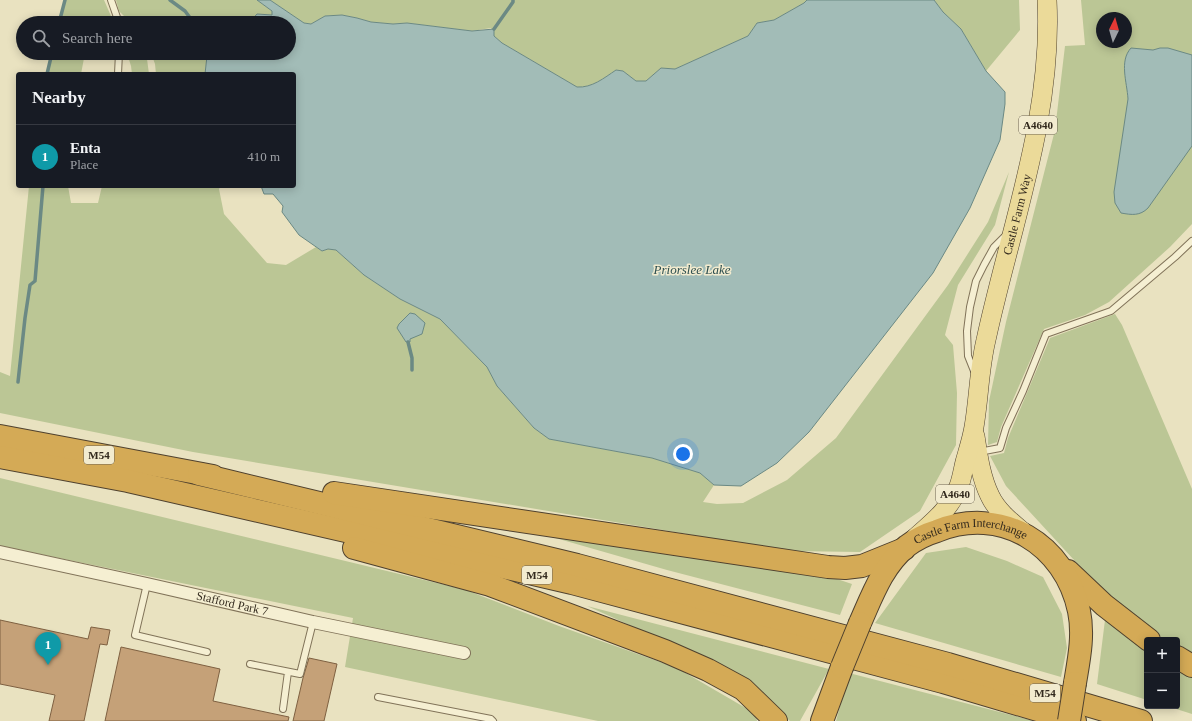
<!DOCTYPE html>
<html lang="en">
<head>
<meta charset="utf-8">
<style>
  :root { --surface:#171b24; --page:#242831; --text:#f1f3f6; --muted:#9ea1a6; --line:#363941; --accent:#c39f9c }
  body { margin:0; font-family:Georgia,serif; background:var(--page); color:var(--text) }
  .controls { position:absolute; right:12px; bottom:12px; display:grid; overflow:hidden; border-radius:4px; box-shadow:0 2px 10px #0003 }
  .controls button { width:36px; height:36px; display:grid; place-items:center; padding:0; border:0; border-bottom:1px solid var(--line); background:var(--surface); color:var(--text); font:20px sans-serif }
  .compass { position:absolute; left:1096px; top:12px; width:36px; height:36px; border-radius:50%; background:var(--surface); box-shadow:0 2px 10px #0003; rotate:5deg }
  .you { position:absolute; left:683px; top:454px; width:14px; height:14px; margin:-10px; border:3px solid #fff; border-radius:50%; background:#1a73e8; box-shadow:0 0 0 6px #1a73e833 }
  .badge { display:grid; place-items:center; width:26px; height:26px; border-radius:50%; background:var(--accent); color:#fff; font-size:13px; font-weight:700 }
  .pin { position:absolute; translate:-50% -33px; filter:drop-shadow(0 1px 2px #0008) }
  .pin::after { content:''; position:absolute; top:21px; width:14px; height:12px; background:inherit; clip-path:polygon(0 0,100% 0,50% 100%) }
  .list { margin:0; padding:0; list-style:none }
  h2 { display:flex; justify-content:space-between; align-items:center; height:52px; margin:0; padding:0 16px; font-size:17px }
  h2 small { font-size:13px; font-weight:400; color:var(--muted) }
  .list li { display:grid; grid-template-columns:26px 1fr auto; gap:12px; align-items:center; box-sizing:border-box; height:64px; padding:0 16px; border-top:1px solid var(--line) }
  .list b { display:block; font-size:15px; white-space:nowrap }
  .list p { margin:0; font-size:13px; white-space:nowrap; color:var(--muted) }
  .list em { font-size:13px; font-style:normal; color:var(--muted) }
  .icon { flex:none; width:22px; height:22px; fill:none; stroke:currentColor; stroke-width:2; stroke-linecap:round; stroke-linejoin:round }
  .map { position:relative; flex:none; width:1192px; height:721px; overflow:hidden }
  .search { position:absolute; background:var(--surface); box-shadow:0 2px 10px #0003; left:16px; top:16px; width:280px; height:44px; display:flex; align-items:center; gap:10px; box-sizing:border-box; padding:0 14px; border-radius:22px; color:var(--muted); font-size:15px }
  .panel { position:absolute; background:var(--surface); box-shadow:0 2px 10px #0003; left:16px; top:72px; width:280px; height:116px; border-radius:4px }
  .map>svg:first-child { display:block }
  .green { fill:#bbc695; fill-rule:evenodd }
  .water { fill:#a2bcb7; stroke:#6b8984 }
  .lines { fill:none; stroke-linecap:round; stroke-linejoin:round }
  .stream { stroke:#6b8984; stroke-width:3.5 }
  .building { fill:#c5a178; stroke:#7e6041 }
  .lane-casing { stroke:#817359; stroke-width:8 }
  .street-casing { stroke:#817359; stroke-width:14 }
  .primary-casing { stroke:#4f412e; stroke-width:20 }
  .highway-casing { stroke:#4f412e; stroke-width:24 }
  .lane { stroke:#f5efd2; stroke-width:6 }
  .street { stroke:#f5efd2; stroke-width:12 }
  .primary { stroke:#ebda99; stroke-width:19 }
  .highway { stroke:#d4aa56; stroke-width:22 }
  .highway-bridge-casing { stroke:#4f412e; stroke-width:24; stroke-linecap:butt }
  .highway-bridge { stroke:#d4aa56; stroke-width:22 }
  .labels { text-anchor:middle; stroke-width:3; stroke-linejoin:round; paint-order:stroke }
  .shield { fill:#f2ebcf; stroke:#6c6352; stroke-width:1 }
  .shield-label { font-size:11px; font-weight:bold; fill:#32291d }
  .street-label { font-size:12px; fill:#32291d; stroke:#f2ebcf }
  .water-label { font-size:13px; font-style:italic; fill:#2d4f50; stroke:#f2ebcf }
</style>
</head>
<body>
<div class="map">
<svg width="1192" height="721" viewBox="0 0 1192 721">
  <rect width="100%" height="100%" fill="#e9e2c0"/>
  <path class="green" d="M65,0h39l10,23h-55z
    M116,0h141l15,11v4l-15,-1 -8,9h-118l-12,-12z
    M270,0h537l-3,3 -30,17 -17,3 -9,13 -73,33 -14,-1 -15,13h-10l-13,-10 -7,-1c-12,8 -24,18 -39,17l-75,-44 -8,-7 -3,-8 -19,3 -65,-8 -14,1 -22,-2 -14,-4 -15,-3 -17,1 -14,8 -7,-1z
    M934,0h85l1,30 -34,41 -25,-42 -18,-17z
    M1081,0h111v224l-22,23 -61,55 -24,13 -41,14 -43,98 -4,15 -9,3 1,-44 17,-79 49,-192 10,-84 20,-1zM1102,18h24v24h-24z
    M52,53h33l-4,21h-34z
    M127,53h17l3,6 2,15h-17l-1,-8z
    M151,53h70l-14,3 -2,18h-49l-1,-10z
    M1009,172l-14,53 -37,60 -13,50 8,10 4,48 -1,52 -36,66 -60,41 -71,-1 -596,-99 -193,-39v-41l10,4 19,-190h39l3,17h27l4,-17h119l-2,3 5,25 43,49 19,2 30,-18 6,4 6,-2 8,1 28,25 36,24 40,20 47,48 10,19 37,42 15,11 103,19 48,15 14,12 -11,17 14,2 26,-1 44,-23 49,-42 112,-153 40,-63z
    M1115,314l7,11 70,164v168l-15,-7v-10h-12l-68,-55 -91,-99 -16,-30 14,-3 4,-15 42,-100z
    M0,478l466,112 93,36 118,42 79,46 1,7h-159l-253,-54 8,-49 -353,-72z
    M538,533l299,46 15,5 -12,31 -173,-45z
    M966,547l41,14 36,16 19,37 5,34 -6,29 -186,-54 51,-70z
    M587,606l242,63 -29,52h-10l-49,-41 -27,-17z
    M1105,620l42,26v54l-50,-16z
    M1177,664l15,10v40l-25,-8h10z
    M849,673l185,48h-198z"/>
  <path class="water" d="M257,0h13l34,23 7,1 14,-8 17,-1 15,3 14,4 22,2 14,-1 65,8 22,-2v7l8,7 75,44c15,1 27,-9 39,-17l7,1 13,10h10l15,-13 14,1 73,-33 9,-13 17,-3 30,-17 3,-3h127l9,12 18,17 25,42 19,21v12l-5,36 -30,68 -37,65 -124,159 -32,31 -36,23 -27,-1 -14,-12 -48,-15 -103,-19 -15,-11 -37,-42 -10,-19 -47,-48 -40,-20 -36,-24 -28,-25 -8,-1 -6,2 -23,-16 -17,-23 1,-6 -10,-12h-9l-3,-8h33v-112h-89l2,-18 9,-3h73v-30h-40l8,-9 15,1v-4z
    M1131,48l22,2 7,-2h8l24,7v91l-44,62c-8,8 -16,7 -27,5l-6,-10 -1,-11 14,-93c-1,-17 -9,-38 3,-51z
    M410,313l5,1 10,9 -3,11 -12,5v3h-4l-9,-14 2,-4z"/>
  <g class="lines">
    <path class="stream" d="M170,0l15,11 9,12
      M59,23l6,-23
      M494,29l19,-27v-2
      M47,74l5,-21
      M408,342l4,16v12
      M18,382l7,-64 5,-33 5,-4 8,-95"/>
  </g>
  <path class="building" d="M0,620l88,19 3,-12 19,3 -3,15 -7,-1 -16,77h-35l6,-26 -55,-11z
    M121,647l99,22 -7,32 76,16 -1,4h-183z
    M309,658l28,6 -13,57h-31l10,-43z"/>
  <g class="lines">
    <g class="lane-casing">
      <path id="lane" d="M111,0l8,23
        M118,74l1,-21
        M974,371l-6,-15 -1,-25 3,-24 6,-26 8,-16 10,-18 13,-13
        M979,452l21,-4 6,-20 17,-37 23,-57 65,-23 64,-54 17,-16
        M147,584l-12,51 72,17
        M250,664l50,10 13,-52
        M378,697l113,22 2,2
        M283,709l5,-37"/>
    </g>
    <g class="street-casing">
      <g id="street">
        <path id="s1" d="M0,552l147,32 166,38 151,31"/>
      </g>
    </g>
    <g class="primary-casing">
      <g id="primary">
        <path d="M975,436c3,20 6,42 15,60 7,15 21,26 33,36"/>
        <path id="s2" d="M915,538c17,-15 36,-30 44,-52 3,-8 4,-16 6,-24 3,-11 7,-23 9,-35 5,-29 5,-58 12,-87 24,-112 67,-223 61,-340"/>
      </g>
    </g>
    <g class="highway-casing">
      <g id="highway">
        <path d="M0,436l213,40"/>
        <path d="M0,457l128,24 444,102 371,99 132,39"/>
        <path d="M199,474l378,91 371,99 193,57"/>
        <path d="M334,493l494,74 17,1 17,-2 42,-17"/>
        <path d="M354,548l136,37 175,66 43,19 35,19 33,32"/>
        <path d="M1068,571l36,34 45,35"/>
        <path id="s3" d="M860,623c12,-27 23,-58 47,-77 8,-6 20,-12 30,-15 64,-26 128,13 142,80 5,24 0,48 -4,72"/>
        <path d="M1177,657l15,9"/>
        <path d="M822,721l20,-54"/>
      </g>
    </g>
    <use href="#lane" class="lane"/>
    <use href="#street" class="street"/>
    <use href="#primary" class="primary"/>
    <use href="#highway" class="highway"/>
    <g class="highway-bridge-casing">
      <path id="highway-bridge" d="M842,667l18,-44
        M1069,721l6,-38"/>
    </g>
    <use href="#highway-bridge" class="highway-bridge"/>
  </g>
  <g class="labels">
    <g class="shield">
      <rect x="1019" y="116" width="38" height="18" rx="3"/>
      <rect x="84" y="446" width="30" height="18" rx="3"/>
      <rect x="936" y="485" width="38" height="18" rx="3"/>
      <rect x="522" y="566" width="30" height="18" rx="3"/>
      <rect x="1030" y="684" width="30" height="18" rx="3"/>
    </g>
    <g class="shield-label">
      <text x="1038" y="129">A4640</text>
      <text x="99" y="459">M54</text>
      <text x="955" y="498">A4640</text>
      <text x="537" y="579">M54</text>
      <text x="1045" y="697">M54</text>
    </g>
    <g class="street-label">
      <text dy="4" stroke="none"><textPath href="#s2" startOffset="347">Castle Farm Way</textPath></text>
      <text dy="4" stroke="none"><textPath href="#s3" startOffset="159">Castle Farm Interchange</textPath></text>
      <text dy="4" stroke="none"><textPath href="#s1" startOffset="238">Stafford Park 7</textPath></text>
    </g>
    <g class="water-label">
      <text x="692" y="274">Priorslee Lake</text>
    </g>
  </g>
</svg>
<div class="controls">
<button>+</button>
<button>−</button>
</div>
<svg class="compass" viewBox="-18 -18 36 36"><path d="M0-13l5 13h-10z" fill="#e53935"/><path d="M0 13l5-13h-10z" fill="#9ea1a6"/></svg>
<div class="you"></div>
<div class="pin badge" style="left:48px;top:665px;background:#0f9aa8">1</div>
<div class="search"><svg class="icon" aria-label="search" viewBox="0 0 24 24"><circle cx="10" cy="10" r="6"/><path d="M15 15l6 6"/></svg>Search here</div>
<section class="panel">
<h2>Nearby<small></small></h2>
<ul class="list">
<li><span class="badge" style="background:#0f9aa8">1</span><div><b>Enta</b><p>Place</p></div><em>410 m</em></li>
</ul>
</section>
</div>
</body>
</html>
